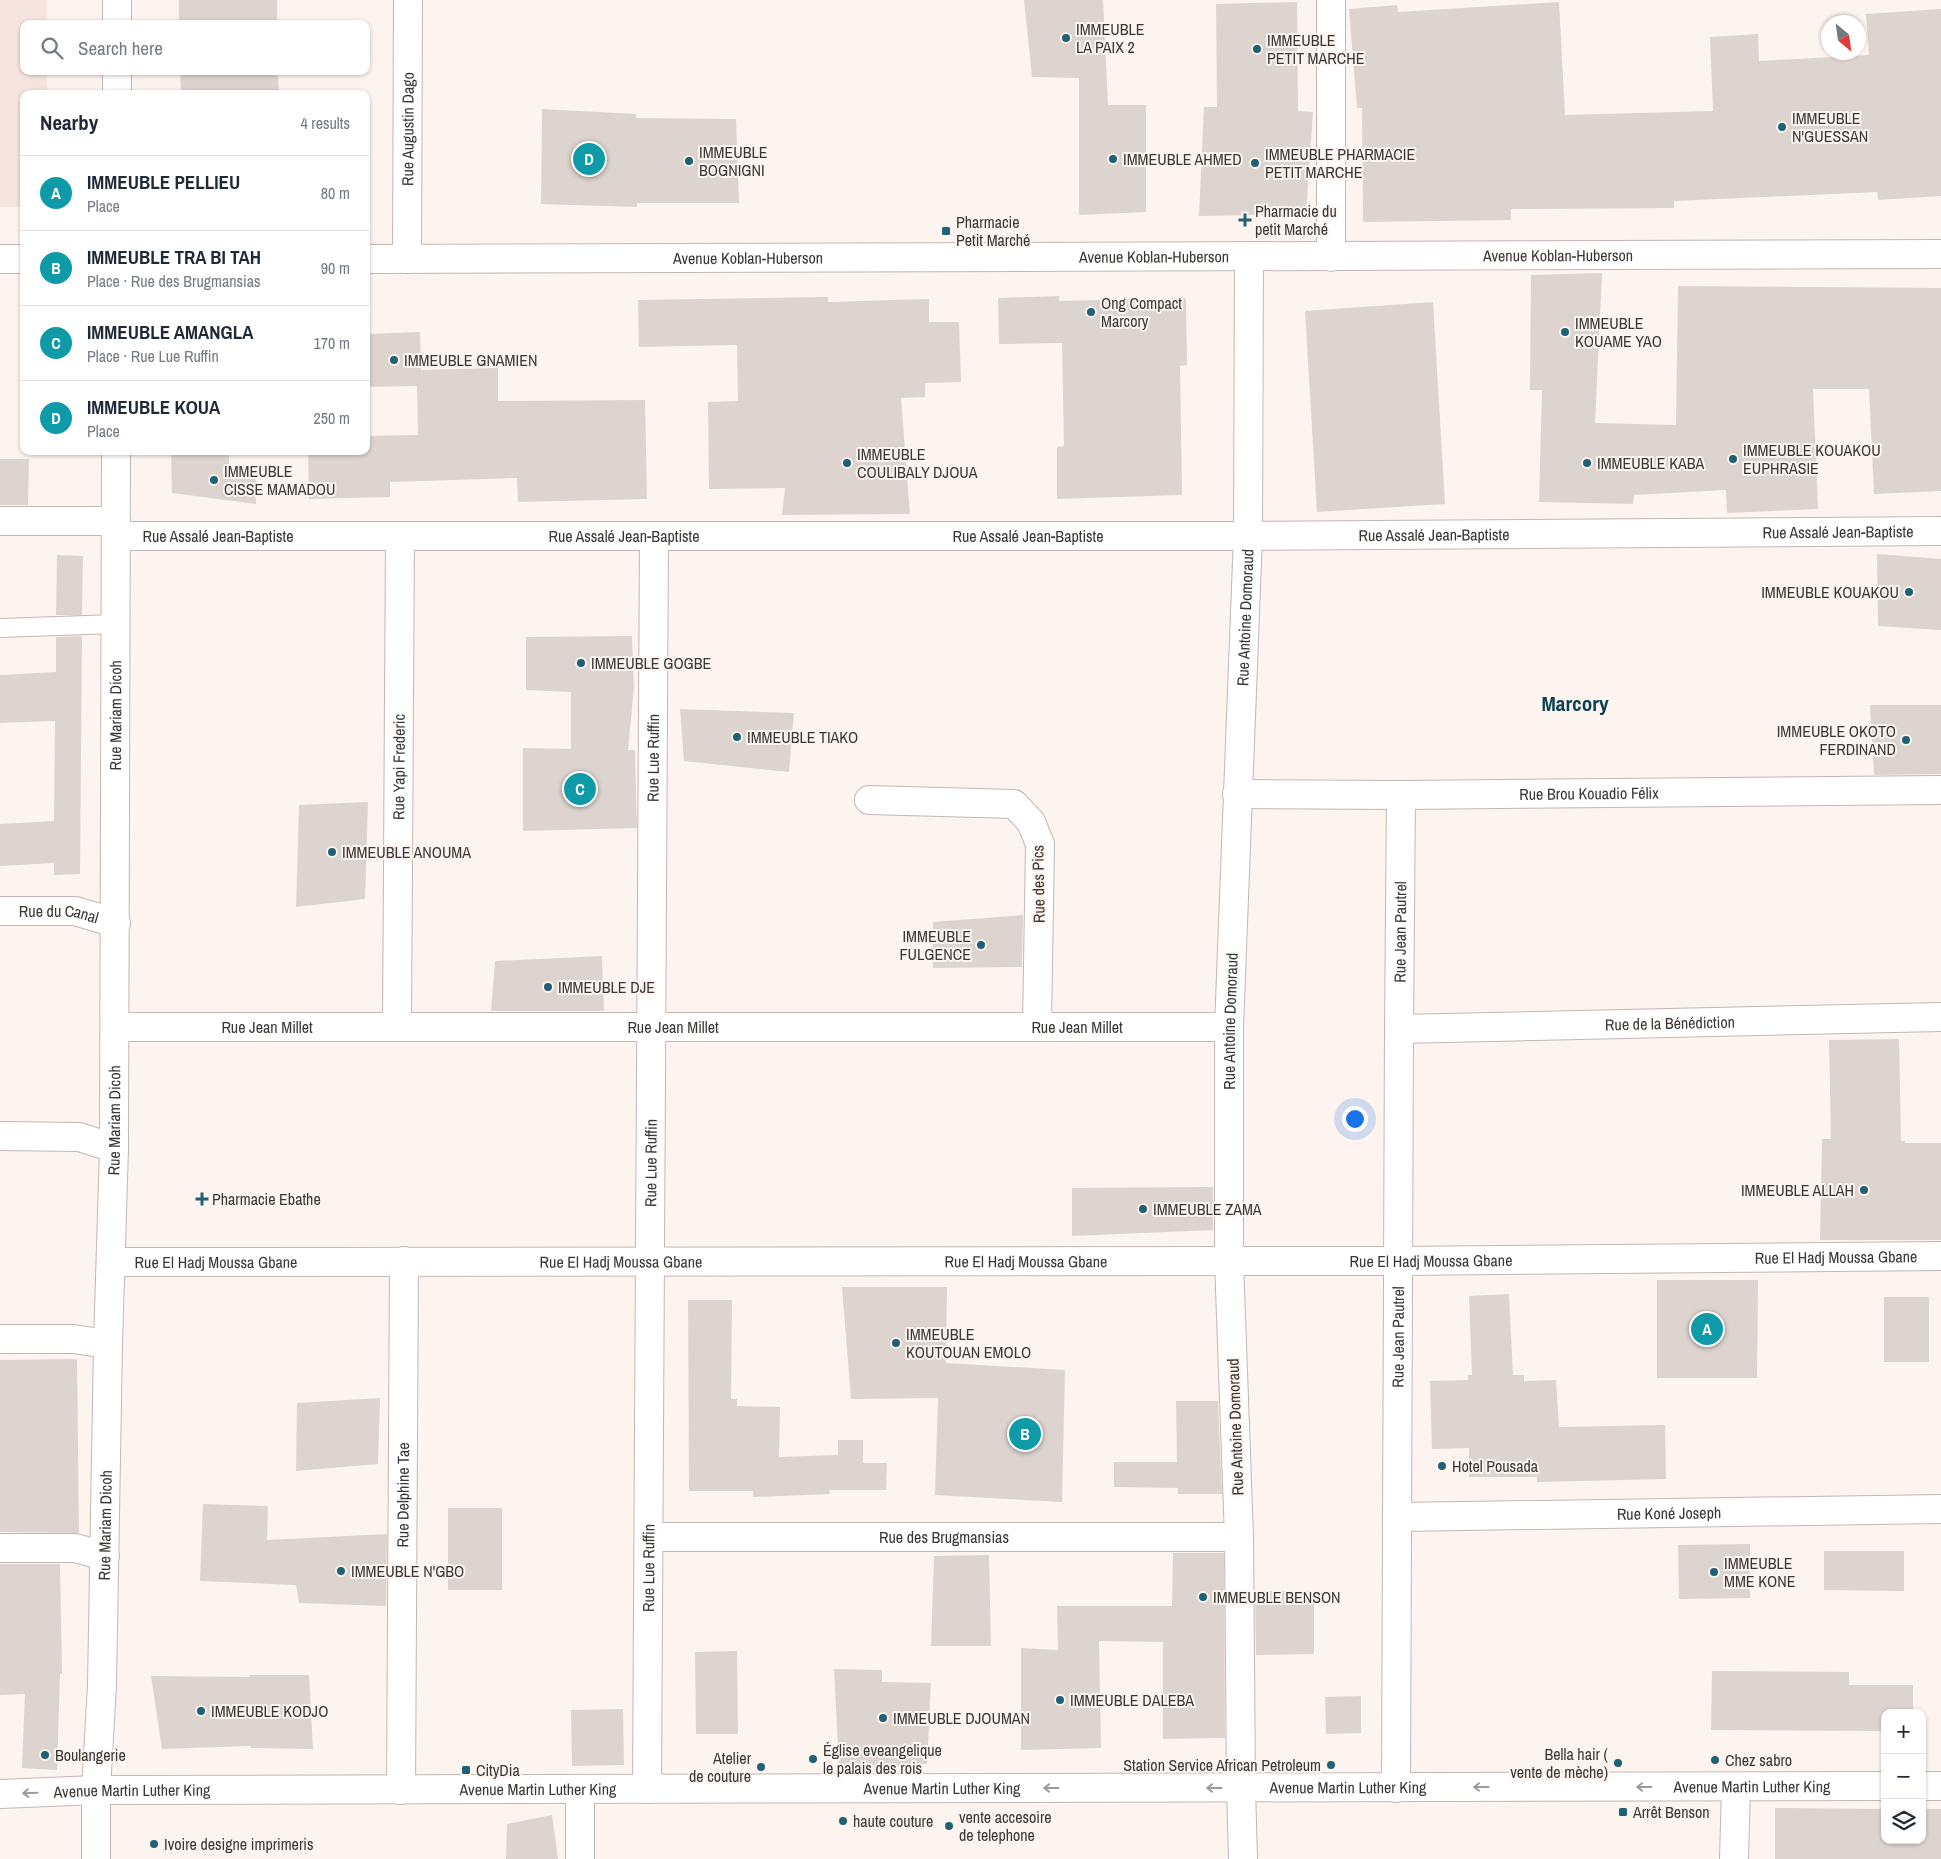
<!DOCTYPE html>
<html lang="en">
<head>
<meta charset="utf-8">
<style>
  :root { --surface:#fff; --page:#f6f6f7; --text:#1f2937; --muted:#747a83; --line:#e0e1e3; --accent:#1f6175 }
  body { margin:0; font-family:"Archivo Narrow",sans-serif; background:var(--page); color:var(--text) }
  .controls { position:absolute; right:15px; bottom:15px; display:grid; overflow:hidden; border-radius:10px; box-shadow:0 1px 4px #0004 }
  .controls button { width:45px; height:45px; display:grid; place-items:center; padding:0; border:0; border-bottom:1px solid var(--line); background:var(--surface); color:var(--text); font:25px sans-serif }
  .compass { position:absolute; left:1821px; top:15px; width:45px; height:45px; border-radius:50%; background:var(--surface); box-shadow:0 1px 4px #0004; rotate:151deg }
  .you { position:absolute; left:1354px; top:1118px; width:18px; height:18px; margin:-12px; border:4px solid #fff; border-radius:50%; background:#1a73e8; box-shadow:0 0 0 8px #1a73e833 }
  .badge { display:grid; place-items:center; width:32px; height:32px; border-radius:50%; background:var(--accent); color:#fff; font-size:16px; font-weight:700 }
  .pin { position:absolute; translate:-50% -50%; border:2px solid #fff; box-shadow:0 1px 5px #0006 }
  .list { margin:0; padding:0; list-style:none }
  h2 { display:flex; justify-content:space-between; align-items:center; height:65px; margin:0; padding:0 20px; font-size:21px }
  h2 small { font-size:16px; font-weight:400; color:var(--muted) }
  .list li { display:grid; grid-template-columns:32px 1fr auto; gap:15px; align-items:center; box-sizing:border-box; height:75px; padding:0 20px; border-top:1px solid var(--line) }
  .list b { display:block; font-size:19px; white-space:nowrap }
  .list p { margin:0; font-size:16px; white-space:nowrap; color:var(--muted) }
  .list em { font-size:16px; font-style:normal; color:var(--muted) }
  .icon { flex:none; width:28px; height:28px; fill:none; stroke:currentColor; stroke-width:2; stroke-linecap:round; stroke-linejoin:round }
  .map { position:relative; flex:none; width:1941px; height:1859px; overflow:hidden }
  .search { position:absolute; background:var(--surface); box-shadow:0 1px 4px #0004; left:20px; top:20px; width:350px; height:55px; display:flex; align-items:center; gap:12px; box-sizing:border-box; padding:0 18px; border-radius:10px; color:var(--muted); font-size:19px }
  .panel { position:absolute; background:var(--surface); box-shadow:0 1px 4px #0004; left:20px; top:90px; width:350px; height:365px; border-radius:10px }
  .map>svg:first-child { display:block }
  .built { fill:#f6e5de }
  .building { fill:#ddd4d0 }
  .lines { fill:none; stroke-linecap:round; stroke-linejoin:round }
  .service-casing { stroke:#c1b8b5; stroke-width:20 }
  .minor-casing { stroke:#c1b8b5; stroke-width:30 }
  .tertiary-casing { stroke:#c1b8b5; stroke-width:30 }
  .service { stroke:#fff; stroke-width:18 }
  .minor { stroke:#fff; stroke-width:28 }
  .tertiary { stroke:#fff; stroke-width:28 }
  .oneway { stroke:#9c9b9a }
  .poi-dot { fill:#1f6175; stroke:#fdf4f0; stroke-width:2 }
  .labels { text-anchor:middle; stroke-width:4; stroke-linejoin:round; paint-order:stroke }
  .poi-label { font-size:16px; fill:#3a3735; stroke:#fdf4f0; text-anchor:start }
  .street-label { font-size:16px; fill:#3a3735; stroke:#fdf4f0 }
  .district-label { font-size:21px; font-weight:bold; fill:#094151; stroke:#fdf4f0 }
</style>
</head>
<body>
<div class="map">
<svg width="1941" height="1859" viewBox="0 0 1941 1859">
  <rect width="100%" height="100%" fill="#fdf4f0"/>
  <path class="built" d="M0,0h47v24h-23v47h23v23h-23v113h-24z"/>
  <path class="building" d="M179,0h98v24h-98z
    M1024,0h79l5,105h38v107l-67,3v-137l-47,-1z
    M1297,2l1,109 15,1 -7,102 -107,2 5,-109h13l-1,-103z
    M1559,2l6,113 148,-4 -3,-74 48,-3 1,27 110,-6 -3,-41 75,-5v187l-63,4 -1,-8 -203,9v7l-163,1v11l-148,2 -1,-114h-5l-8,-99 48,-4 1,7z
    M180,71h98l1,23h-98z
    M542,109l94,5v4l100,1 3,84h-102v4l-96,-3z
    M1602,273l-7,150 81,2 2,-139 263,2v203l-67,3 -5,-105h-56l5,120 -91,4 -1,-23 -92,5 -1,9 -94,-2 3,-112h-12l1,-115z
    M1059,296v5l127,-3 1,67 -7,1 2,129 -125,4v-52l7,-1 -2,-103 -63,1 -1,-46z
    M828,297v5l101,-3v23h30l2,60 -36,1v14l-24,1 9,116 -128,1 3,-27 -76,1 -1,-87 30,-1 -1,-56 -98,2 -1,-47z
    M1433,302l12,202 -128,8 -12,-201z
    M420,332l1,38 77,-2v33l147,-1 2,99 -129,3 -1,-24 -127,4v15l-81,2 -1,-48h58v-15l52,-1 -1,-49 -51,1v-53z
    M171,451h58v14l27,1v38l-84,-11z
    M0,459h29l-1,46h-28z
    M1877,554l64,5v71l-63,-4z
    M57,555l26,1 -1,59h-26z
    M82,636l-2,238 -26,1v-12l-54,3v-42l54,-3 1,-100 -55,2v-48l56,-3v-35z
    M632,636l2,51 -6,63h7l2,78 -114,3v-83l48,1v-57l-45,-2v-53z
    M1870,705h71v69l-67,1z
    M680,709l114,4 -5,59 -105,-11z
    M368,802l-3,97 -69,8 3,-102z
    M1023,915l-1,52 -89,1v-46z
    M602,956l2,55h-113l4,-50z
    M1899,1039l2,102h4v2h36v97h-121l2,-101h9l-2,-99z
    M1213,1187v43l-141,6v-48z
    M1657,1280h101l-1,98h-100z
    M842,1287h105l-1,76 119,7 -3,132 -127,-7 3,-97 -87,1z
    M1509,1294l4,81h11v6l32,-1 3,47 106,-2 1,54 -129,3v-5h-68v-29l-37,1 -2,-68 38,-1v-5h4l-3,-79z
    M1884,1297h45v65h-45z
    M688,1300h44l-1,99h6v7l43,1 -1,50 59,-2v-15h25v23h24l-1,27h-57l1,4 -77,3v-6h-64z
    M77,1359l2,174 -79,-1v-172z
    M380,1398l-2,66 -82,7 1,-68z
    M1176,1401h42l4,93h-44v-6l-64,-1v-25h63z
    M203,1504l65,2 -1,34 120,-6 -1,72 -87,-3 -3,-18 -96,-4z
    M448,1508h54v82h-54z
    M1750,1544v54l-71,1 -1,-54z
    M1824,1551h80v40l-80,-1z
    M1173,1553h51l1,185 -62,1v-97l-64,-1 2,107 -80,2v-102l37,2 -1,-44h115z
    M989,1555l2,91h-60l3,-90z
    M0,1564h60l2,110h-2l-3,96 -35,-2 3,-74 -25,1z
    M1255,1591h59v63l-58,1z
    M737,1651l1,83h-42l-1,-82z
    M834,1669l48,1v12l49,1 -4,81 -88,4z
    M1712,1671l137,1v13h64v28h-28v18l-174,-1z
    M250,1675h59l4,74 -62,-1v-2l-89,3 -11,-73 99,1z
    M1361,1696v37l-35,1 -1,-37z
    M623,1709l1,56 -52,1 -1,-56z
    M1775,1808l110,1v31h37v-31h19v50h-166z
    M552,1815l6,44h-52l1,-35z"/>
  <g class="lines">
    <g class="service-casing">
      <path id="service" d="M0,628l116,-4"/>
    </g>
    <g class="minor-casing">
      <g id="minor">
        <path d="M1331,0v257"/>
        <path d="M117,24v-24"/>
        <path d="M117,94v-23"/>
        <path d="M0,259h24"/>
        <path id="s1" d="M366,259l1575,-5"/>
        <path id="s2" d="M407,259l1,-259"/>
        <path d="M0,521h116"/>
        <path id="s3" d="M116,536h1132l693,-5"/>
        <path id="s4" d="M1237,794l164,1 540,-5"/>
        <path d="M869,800l145,4 17,18 9,22 -3,183"/>
        <path id="s5" d="M0,911h75l41,12"/>
        <path id="s6" d="M115,1027h1114"/>
        <path id="s7" d="M397,1027l3,-491"/>
        <path id="s8" d="M1399,1029l542,-12"/>
        <path d="M0,1136l79,1 35,11"/>
        <path id="s9" d="M111,1262l1288,-1 542,-5"/>
        <path d="M0,1339h73l35,5"/>
        <path id="s10" d="M1398,1517l543,-8"/>
        <path id="s11" d="M649,1537h590"/>
        <path d="M0,1548h75l30,8"/>
        <path id="s12" d="M1396,1788l3,-759 2,-234"/>
        <path id="s13" d="M647,1789l7,-1253"/>
        <path id="s14" d="M401,1790l3,-529"/>
        <path d="M580,1790v69"/>
        <path id="s15" d="M96,1859v-69l6,-105 6,-341 6,-196 2,-697"/>
        <path id="s16" d="M1243,1859l-2,-71 -2,-251 -10,-276v-234l19,-491 1,-279"/>
        <path d="M1734,1859l2,-72"/>
      </g>
    </g>
    <g class="tertiary-casing">
      <g id="tertiary">
        <path d="M1922,1786h19"/>
        <path id="s17" d="M0,1794l96,-4 1789,-4"/>
      </g>
    </g>
    <use href="#service" class="service"/>
    <use href="#minor" class="minor"/>
    <use href="#tertiary" class="tertiary"/>
  </g>
  <defs><path id="oneway-shaft" d="M-6 0H5M1.5-3L5.5 0L1.5 3" fill="none" stroke-width="1.6" stroke-linecap="round" stroke-linejoin="round" transform="scale(1.25)"/></defs>
  <g class="oneway">
    <use href="#oneway-shaft" transform="translate(1481 1787) rotate(180)"/>
    <use href="#oneway-shaft" transform="translate(1644 1787) rotate(180)"/>
    <use href="#oneway-shaft" transform="translate(1051 1788) rotate(180)"/>
    <use href="#oneway-shaft" transform="translate(1214 1788) rotate(180)"/>
    <use href="#oneway-shaft" transform="translate(30 1793) rotate(178)"/>
  </g>
  <g class="poi-dot">
    <circle cx="1066" cy="38" r="5"/>
    <circle cx="1257" cy="49" r="5"/>
    <circle cx="1782" cy="127" r="5"/>
    <circle cx="1113" cy="159" r="5"/>
    <circle cx="689" cy="161" r="5"/>
    <circle cx="1255" cy="163" r="5"/>
    <path d="M1242.5 212.5h5v5h5v5h-5v5h-5v-5h-5v-5h5z"/>
    <rect x="941" y="226" width="10" height="10" rx="2.5"/>
    <circle cx="1091" cy="312" r="5"/>
    <circle cx="1565" cy="332" r="5"/>
    <circle cx="394" cy="360" r="5"/>
    <circle cx="1733" cy="459" r="5"/>
    <circle cx="847" cy="463" r="5"/>
    <circle cx="1587" cy="463" r="5"/>
    <circle cx="214" cy="480" r="5"/>
    <circle cx="1909" cy="592" r="5"/>
    <circle cx="581" cy="663" r="5"/>
    <circle cx="737" cy="737" r="5"/>
    <circle cx="1906" cy="740" r="5"/>
    <circle cx="332" cy="852" r="5"/>
    <circle cx="981" cy="945" r="5"/>
    <circle cx="548" cy="987" r="5"/>
    <circle cx="1864" cy="1190" r="5"/>
    <path d="M199.5 1191.5h5v5h5v5h-5v5h-5v-5h-5v-5h5z"/>
    <circle cx="1143" cy="1209" r="5"/>
    <circle cx="896" cy="1343" r="5"/>
    <circle cx="1442" cy="1466" r="5"/>
    <circle cx="341" cy="1571" r="5"/>
    <circle cx="1714" cy="1572" r="5"/>
    <circle cx="1203" cy="1597" r="5"/>
    <circle cx="1060" cy="1700" r="5"/>
    <circle cx="201" cy="1711" r="5"/>
    <circle cx="883" cy="1718" r="5"/>
    <circle cx="45" cy="1755" r="5"/>
    <circle cx="813" cy="1759" r="5"/>
    <circle cx="1715" cy="1760" r="5"/>
    <circle cx="1618" cy="1763" r="5"/>
    <circle cx="1331" cy="1765" r="5"/>
    <circle cx="761" cy="1767" r="5"/>
    <rect x="461" y="1765" width="10" height="10" rx="2.5"/>
    <rect x="1618" y="1807" width="10" height="10" rx="2.5"/>
    <circle cx="843" cy="1821" r="5"/>
    <circle cx="949" cy="1826" r="5"/>
    <circle cx="154" cy="1844" r="5"/>
  </g>
  <g class="labels">
    <g class="poi-label">
      <text x="1076" y="35">IMMEUBLE<tspan x="1076" dy="18">LA PAIX 2</tspan></text>
      <text x="1267" y="46">IMMEUBLE<tspan x="1267" dy="18">PETIT MARCHE</tspan></text>
      <text x="1792" y="124">IMMEUBLE<tspan x="1792" dy="18">N'GUESSAN</tspan></text>
      <text x="699" y="158">IMMEUBLE<tspan x="699" dy="18">BOGNIGNI</tspan></text>
      <text x="1265" y="160">IMMEUBLE PHARMACIE<tspan x="1265" dy="18">PETIT MARCHE</tspan></text>
      <text x="1123" y="165">IMMEUBLE AHMED</text>
      <text x="1255" y="217">Pharmacie du<tspan x="1255" dy="18">petit Marché</tspan></text>
      <text x="956" y="228">Pharmacie<tspan x="956" dy="18">Petit Marché</tspan></text>
      <text x="1101" y="309">Ong Compact<tspan x="1101" dy="18">Marcory</tspan></text>
      <text x="1575" y="329">IMMEUBLE<tspan x="1575" dy="18">KOUAME YAO</tspan></text>
      <text x="404" y="366">IMMEUBLE GNAMIEN</text>
      <text x="1743" y="456">IMMEUBLE KOUAKOU<tspan x="1743" dy="18">EUPHRASIE</tspan></text>
      <text x="857" y="460">IMMEUBLE<tspan x="857" dy="18">COULIBALY DJOUA</tspan></text>
      <text x="1597" y="469">IMMEUBLE KABA</text>
      <text x="224" y="477">IMMEUBLE<tspan x="224" dy="18">CISSE MAMADOU</tspan></text>
      <text x="1899" y="598" text-anchor="end">IMMEUBLE KOUAKOU</text>
      <text x="591" y="669">IMMEUBLE GOGBE</text>
      <text x="1896" y="737" text-anchor="end">IMMEUBLE OKOTO<tspan x="1896" dy="18">FERDINAND</tspan></text>
      <text x="747" y="743">IMMEUBLE TIAKO</text>
      <text x="342" y="858">IMMEUBLE ANOUMA</text>
      <text x="971" y="942" text-anchor="end">IMMEUBLE<tspan x="971" dy="18">FULGENCE</tspan></text>
      <text x="558" y="993">IMMEUBLE DJE</text>
      <text x="1854" y="1196" text-anchor="end">IMMEUBLE ALLAH</text>
      <text x="212" y="1205">Pharmacie Ebathe</text>
      <text x="1153" y="1215">IMMEUBLE ZAMA</text>
      <text x="906" y="1340">IMMEUBLE<tspan x="906" dy="18">KOUTOUAN EMOLO</tspan></text>
      <text x="1452" y="1472">Hotel Pousada</text>
      <text x="1724" y="1569">IMMEUBLE<tspan x="1724" dy="18">MME KONE</tspan></text>
      <text x="351" y="1577">IMMEUBLE N'GBO</text>
      <text x="1213" y="1603">IMMEUBLE BENSON</text>
      <text x="1070" y="1706">IMMEUBLE DALEBA</text>
      <text x="211" y="1717">IMMEUBLE KODJO</text>
      <text x="893" y="1724">IMMEUBLE DJOUMAN</text>
      <text x="823" y="1756">Église eveangelique<tspan x="823" dy="18">le palais des rois</tspan></text>
      <text x="1608" y="1760" text-anchor="end">Bella hair (<tspan x="1608" dy="18">vente de mèche)</tspan></text>
      <text x="55" y="1761">Boulangerie</text>
      <text x="751" y="1764" text-anchor="end">Atelier<tspan x="751" dy="18">de couture</tspan></text>
      <text x="1725" y="1766">Chez sabro</text>
      <text x="1321" y="1771" text-anchor="end">Station Service African Petroleum</text>
      <text x="476" y="1776">CityDia</text>
      <text x="1633" y="1818">Arrêt Benson</text>
      <text x="959" y="1823">vente accesoire<tspan x="959" dy="18">de telephone</tspan></text>
      <text x="853" y="1827">haute couture</text>
      <text x="164" y="1850">Ivoire designe imprimeris</text>
    </g>
    <g class="street-label">
      <text dy="6" stroke="none"><textPath href="#s2" startOffset="130">Rue Augustin Dago</textPath></text>
      <text dy="6" stroke="none"><textPath href="#s1" startOffset="1192">Avenue Koblan-Huberson</textPath></text>
      <text dy="6" stroke="none"><textPath href="#s1" startOffset="788">Avenue Koblan-Huberson</textPath></text>
      <text dy="6" stroke="none"><textPath href="#s1" startOffset="382">Avenue Koblan-Huberson</textPath></text>
      <text dy="6" stroke="none"><textPath href="#s3" startOffset="1722">Rue Assalé Jean-Baptiste</textPath></text>
      <text dy="6" stroke="none"><textPath href="#s3" startOffset="1318">Rue Assalé Jean-Baptiste</textPath></text>
      <text dy="6" stroke="none"><textPath href="#s3" startOffset="102">Rue Assalé Jean-Baptiste</textPath></text>
      <text dy="6" stroke="none"><textPath href="#s3" startOffset="508">Rue Assalé Jean-Baptiste</textPath></text>
      <text dy="6" stroke="none"><textPath href="#s3" startOffset="912">Rue Assalé Jean-Baptiste</textPath></text>
      <text dy="6" stroke="none"><textPath href="#s16" startOffset="1242">Rue Antoine Domoraud</textPath></text>
      <text dy="6" stroke="none"><textPath href="#s15" startOffset="1144">Rue Mariam Dicoh</textPath></text>
      <text dy="6" stroke="none"><textPath href="#s13" startOffset="1031">Rue Lue Ruffin</textPath></text>
      <text dy="6" stroke="none"><textPath href="#s7" startOffset="260">Rue Yapi Frederic</textPath></text>
      <text dy="6" stroke="none"><textPath href="#s4" startOffset="352">Rue Brou Kouadio Félix</textPath></text>
      <text transform="translate(1038 884) rotate(-91)" y="6">Rue des Pics</text>
      <text dy="6" stroke="none"><textPath href="#s5" startOffset="59">Rue du Canal</textPath></text>
      <text dy="6" stroke="none"><textPath href="#s12" startOffset="856">Rue Jean Pautrel</textPath></text>
      <text dy="6" stroke="none"><textPath href="#s16" startOffset="838">Rue Antoine Domoraud</textPath></text>
      <text dy="6" stroke="none"><textPath href="#s8" startOffset="271">Rue de la Bénédiction</textPath></text>
      <text dy="6" stroke="none"><textPath href="#s6" startOffset="152">Rue Jean Millet</textPath></text>
      <text dy="6" stroke="none"><textPath href="#s6" startOffset="558">Rue Jean Millet</textPath></text>
      <text dy="6" stroke="none"><textPath href="#s6" startOffset="962">Rue Jean Millet</textPath></text>
      <text dy="6" stroke="none"><textPath href="#s15" startOffset="739">Rue Mariam Dicoh</textPath></text>
      <text dy="6" stroke="none"><textPath href="#s13" startOffset="626">Rue Lue Ruffin</textPath></text>
      <text dy="6" stroke="none"><textPath href="#s9" startOffset="1725">Rue El Hadj Moussa Gbane</textPath></text>
      <text dy="6" stroke="none"><textPath href="#s9" startOffset="1320">Rue El Hadj Moussa Gbane</textPath></text>
      <text dy="6" stroke="none"><textPath href="#s9" startOffset="510">Rue El Hadj Moussa Gbane</textPath></text>
      <text dy="6" stroke="none"><textPath href="#s9" startOffset="915">Rue El Hadj Moussa Gbane</textPath></text>
      <text dy="6" stroke="none"><textPath href="#s9" startOffset="105">Rue El Hadj Moussa Gbane</textPath></text>
      <text dy="6" stroke="none"><textPath href="#s12" startOffset="451">Rue Jean Pautrel</textPath></text>
      <text transform="translate(1235 1427) rotate(-92)" y="6">Rue Antoine Domoraud</text>
      <text dy="6" stroke="none"><textPath href="#s14" startOffset="295">Rue Delphine Tae</textPath></text>
      <text dy="6" stroke="none"><textPath href="#s10" startOffset="271">Rue Koné Joseph</textPath></text>
      <text dy="6" stroke="none"><textPath href="#s15" startOffset="334">Rue Mariam Dicoh</textPath></text>
      <text dy="6" stroke="none"><textPath href="#s11" startOffset="295">Rue des Brugmansias</textPath></text>
      <text dy="6" stroke="none"><textPath href="#s13" startOffset="221">Rue Lue Ruffin</textPath></text>
      <text dy="6" stroke="none"><textPath href="#s17" startOffset="1752">Avenue Martin Luther King</textPath></text>
      <text dy="6" stroke="none"><textPath href="#s17" startOffset="1348">Avenue Martin Luther King</textPath></text>
      <text dy="6" stroke="none"><textPath href="#s17" startOffset="942">Avenue Martin Luther King</textPath></text>
      <text dy="6" stroke="none"><textPath href="#s17" startOffset="538">Avenue Martin Luther King</textPath></text>
      <text dy="6" stroke="none"><textPath href="#s17" startOffset="132">Avenue Martin Luther King</textPath></text>
    </g>
    <g class="district-label">
      <text x="1575" y="711">Marcory</text>
    </g>
  </g>
</svg>
<div class="controls">
<button>+</button>
<button>−</button>
<button><svg class="icon" aria-label="layers" viewBox="0 0 24 24"><path d="M12 4l9 5-9 5-9-5zM3 14l9 5 9-5"/></svg></button>
</div>
<svg class="compass" viewBox="-18 -18 36 36"><path d="M0-13l5 13h-10z" fill="#e53935"/><path d="M0 13l5-13h-10z" fill="#747a83"/></svg>
<div class="you"></div>
<div class="pin badge" style="left:1707px;top:1329px;background:#0f9aa8">A</div>
<div class="pin badge" style="left:1025px;top:1434px;background:#0f9aa8">B</div>
<div class="pin badge" style="left:580px;top:789px;background:#0f9aa8">C</div>
<div class="pin badge" style="left:589px;top:159px;background:#0f9aa8">D</div>
<div class="search"><svg class="icon" aria-label="search" viewBox="0 0 24 24"><circle cx="10" cy="10" r="6"/><path d="M15 15l6 6"/></svg>Search here</div>
<section class="panel">
<h2>Nearby<small>4 results</small></h2>
<ul class="list">
<li><span class="badge" style="background:#0f9aa8">A</span><div><b>IMMEUBLE PELLIEU</b><p>Place</p></div><em>80 m</em></li>
<li><span class="badge" style="background:#0f9aa8">B</span><div><b>IMMEUBLE TRA BI TAH</b><p>Place · Rue des Brugmansias</p></div><em>90 m</em></li>
<li><span class="badge" style="background:#0f9aa8">C</span><div><b>IMMEUBLE AMANGLA</b><p>Place · Rue Lue Ruffin</p></div><em>170 m</em></li>
<li><span class="badge" style="background:#0f9aa8">D</span><div><b>IMMEUBLE KOUA</b><p>Place</p></div><em>250 m</em></li>
</ul>
</section>
</div>
</body>
</html>
